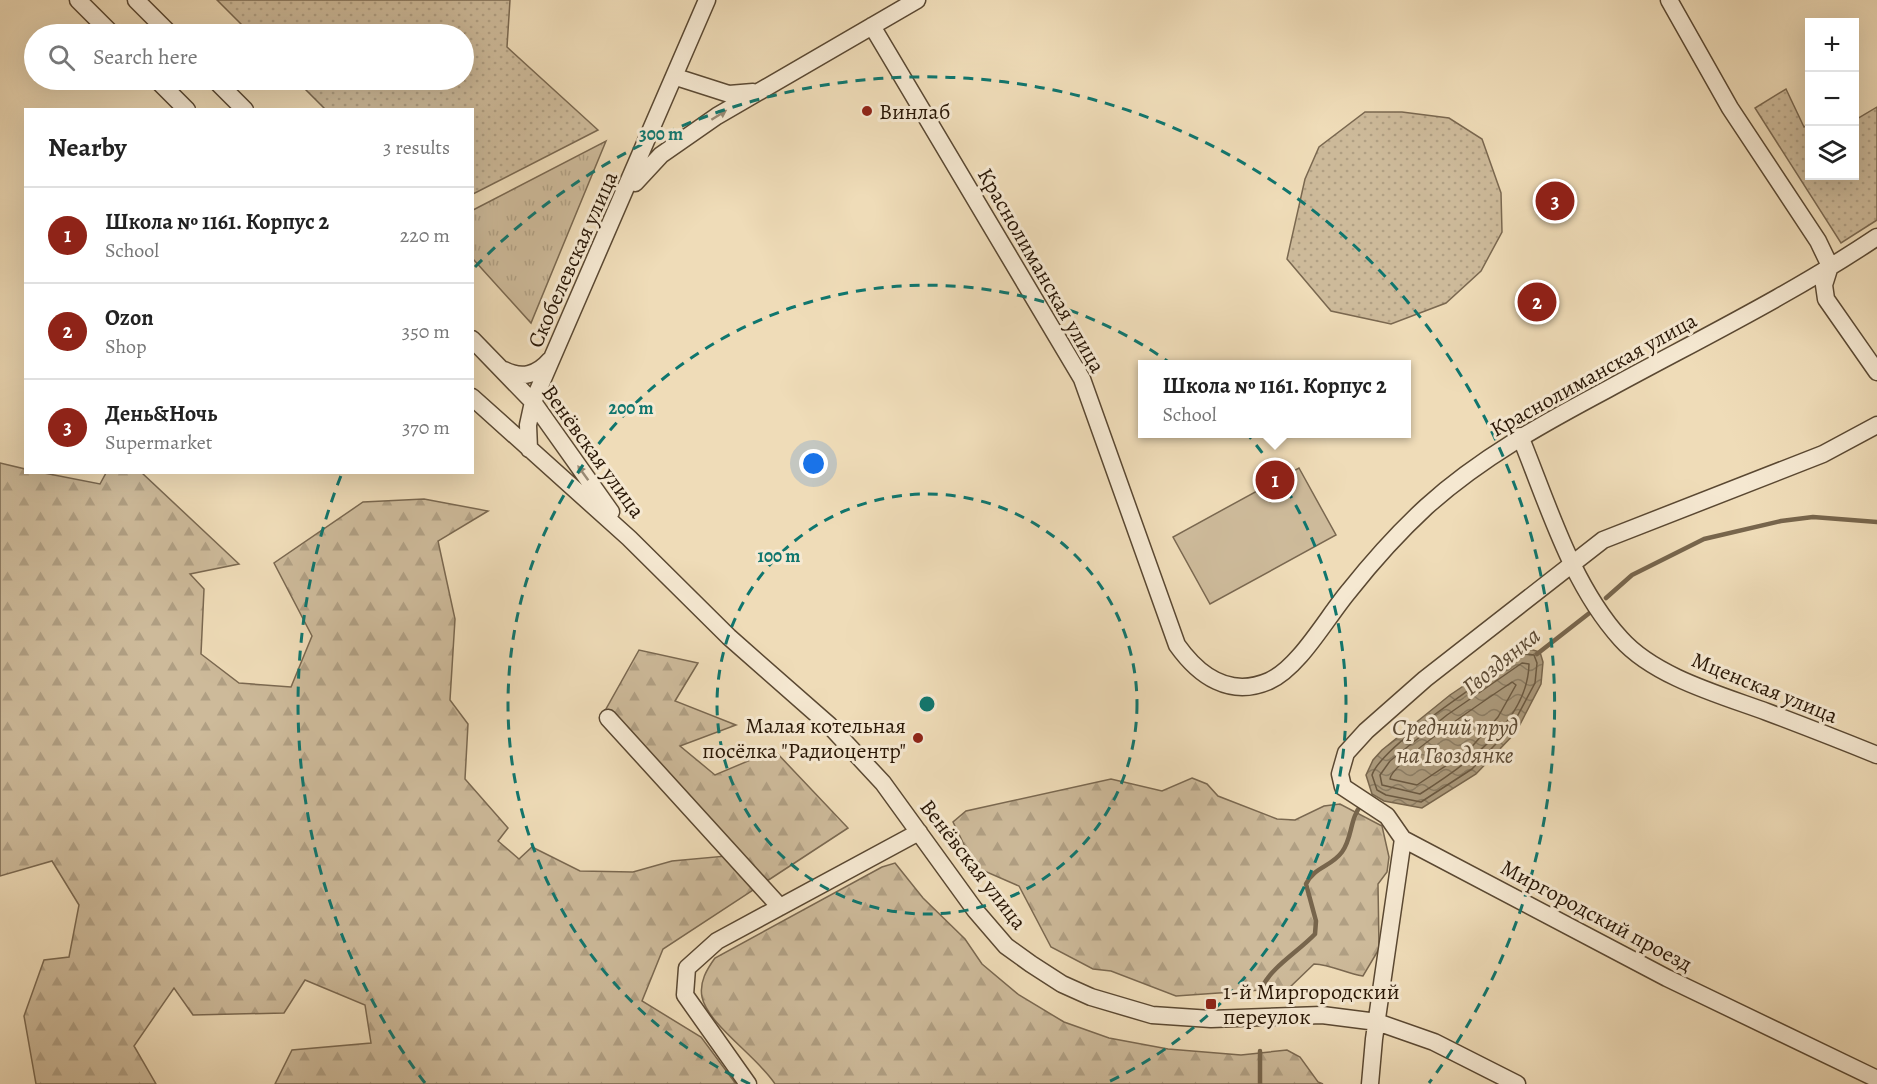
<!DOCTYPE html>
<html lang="en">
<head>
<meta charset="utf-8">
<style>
  :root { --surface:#fff; --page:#f6f6f6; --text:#222; --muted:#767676; --line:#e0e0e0; --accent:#8f2418 }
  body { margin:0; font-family:Alegreya,serif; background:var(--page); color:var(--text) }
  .controls { position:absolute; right:18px; top:18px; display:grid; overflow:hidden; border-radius:0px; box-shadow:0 6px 24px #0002 }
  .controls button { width:54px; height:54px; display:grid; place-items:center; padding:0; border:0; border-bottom:2px solid var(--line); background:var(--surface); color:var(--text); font:30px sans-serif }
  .you { position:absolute; left:814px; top:464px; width:21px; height:21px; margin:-15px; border:4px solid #fff; border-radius:50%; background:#1a73e8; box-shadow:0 0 0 9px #1a73e833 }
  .badge { display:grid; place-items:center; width:39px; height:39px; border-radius:50%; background:var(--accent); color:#fff; font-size:20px; font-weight:700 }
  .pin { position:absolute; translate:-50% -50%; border:3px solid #fff; box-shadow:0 2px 6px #0006 }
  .popup { position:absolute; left:1138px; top:360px; width:273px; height:78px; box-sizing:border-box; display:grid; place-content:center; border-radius:0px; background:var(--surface); filter:drop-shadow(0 2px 4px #0005); font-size:20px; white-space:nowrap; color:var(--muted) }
  .popup b { font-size:22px; color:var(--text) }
  .popup::after { content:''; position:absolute; left:50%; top:100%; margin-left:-12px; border:12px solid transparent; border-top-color:var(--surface) }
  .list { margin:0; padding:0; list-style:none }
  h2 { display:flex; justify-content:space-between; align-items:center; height:78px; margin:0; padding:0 24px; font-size:26px }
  h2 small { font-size:20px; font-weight:400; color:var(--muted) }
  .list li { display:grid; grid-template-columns:39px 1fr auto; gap:18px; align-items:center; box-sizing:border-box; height:96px; padding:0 24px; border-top:2px solid var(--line) }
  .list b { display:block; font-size:22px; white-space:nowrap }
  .list p { margin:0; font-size:20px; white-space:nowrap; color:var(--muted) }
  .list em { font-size:20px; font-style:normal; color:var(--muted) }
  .icon { flex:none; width:33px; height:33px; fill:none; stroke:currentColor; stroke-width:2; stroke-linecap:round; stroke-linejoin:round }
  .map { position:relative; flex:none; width:1877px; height:1084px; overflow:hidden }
  .search { position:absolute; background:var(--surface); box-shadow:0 6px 24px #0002; left:24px; top:24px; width:450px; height:66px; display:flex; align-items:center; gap:15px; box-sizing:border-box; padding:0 21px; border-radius:33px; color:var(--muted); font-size:22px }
  .panel { position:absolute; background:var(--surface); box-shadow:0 6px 24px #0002; left:24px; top:108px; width:450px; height:366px; border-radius:0px }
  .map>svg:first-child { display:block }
  .grass { fill:url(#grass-tufts); stroke:#7a6850; stroke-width:1.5 }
  .forest { fill:url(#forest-firs); stroke:#7a6850; stroke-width:1.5 }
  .park { fill:url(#park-dots); stroke:#7a6850; stroke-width:1.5 }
  .garden { fill:#cdba9a; stroke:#7a6850; stroke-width:1.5 }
  .water { fill:url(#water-waves); stroke:#77654c; stroke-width:1.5 }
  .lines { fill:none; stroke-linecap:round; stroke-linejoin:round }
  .shore { stroke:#6a5840; stroke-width:1.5 }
  .stream { stroke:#77654c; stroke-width:4.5 }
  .minor-casing { stroke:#5a4832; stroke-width:19 }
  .minor { stroke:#f5e8d1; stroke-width:16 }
  .oneway { fill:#998a75 }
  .ring { fill:none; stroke:#0f766e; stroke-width:3; stroke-dasharray:10 8 }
  .poi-dot { fill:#8f2418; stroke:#f5e8d1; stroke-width:2 }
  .labels { text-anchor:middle; stroke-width:6; stroke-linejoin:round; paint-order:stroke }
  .poi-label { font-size:22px; fill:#281605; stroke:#f5e8d1; text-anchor:start }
  .street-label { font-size:22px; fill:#281605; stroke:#f5e8d1 }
  .water-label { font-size:24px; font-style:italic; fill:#5c4a34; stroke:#f5e8d1 }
  .centre { fill:#0f766e; stroke:#f5e8d1; stroke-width:3 }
  .ring-label { font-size:18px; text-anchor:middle; font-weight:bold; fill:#0f766e; stroke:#f5e8d1; stroke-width:6; stroke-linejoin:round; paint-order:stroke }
</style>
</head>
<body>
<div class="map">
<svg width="1877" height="1084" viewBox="0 0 1877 1084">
  <defs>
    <pattern id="grass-tufts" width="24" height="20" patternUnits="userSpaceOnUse" patternTransform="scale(1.5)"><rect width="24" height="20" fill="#cdba9a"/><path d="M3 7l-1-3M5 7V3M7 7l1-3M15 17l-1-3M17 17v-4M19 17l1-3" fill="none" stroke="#b09f83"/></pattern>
    <pattern id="forest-firs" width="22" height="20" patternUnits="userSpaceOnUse" patternTransform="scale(1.5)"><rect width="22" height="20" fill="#cdba9a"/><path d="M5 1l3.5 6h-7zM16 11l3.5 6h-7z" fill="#b09f83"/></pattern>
    <pattern id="park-dots" width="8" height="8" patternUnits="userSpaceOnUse" patternTransform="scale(1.5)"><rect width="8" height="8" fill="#cdba9a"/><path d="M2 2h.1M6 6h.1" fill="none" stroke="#b09f83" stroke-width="1.8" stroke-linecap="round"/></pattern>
    <pattern id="water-waves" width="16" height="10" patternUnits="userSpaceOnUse" patternTransform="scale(1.5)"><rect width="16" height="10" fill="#ab997b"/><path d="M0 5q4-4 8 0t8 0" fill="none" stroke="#8b7c63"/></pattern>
  </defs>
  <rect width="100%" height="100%" fill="#efdcb8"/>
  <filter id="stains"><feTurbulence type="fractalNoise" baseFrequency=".00333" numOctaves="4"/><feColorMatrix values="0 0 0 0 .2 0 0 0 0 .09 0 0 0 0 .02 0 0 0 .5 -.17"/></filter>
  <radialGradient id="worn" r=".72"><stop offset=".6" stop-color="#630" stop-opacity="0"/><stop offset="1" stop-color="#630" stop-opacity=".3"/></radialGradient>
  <path class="grass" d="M606,141l-75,182 -58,-64v-49z"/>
  <path class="forest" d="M0,463l25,6 1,3 18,1 56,11 6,-11h36l97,91 -49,10 14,15 -3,65 38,29 52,4 21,-51 -38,-73 89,-61 61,-3 64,12 -50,30 17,78 -5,81 18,24 -3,55 43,49 -10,13 21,18 13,-12 48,24 53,1 39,-11 55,-5 -126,-138 38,-68 59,13 -23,38 61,24 -56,21 35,29 59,-25 74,78 -185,121 -21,52 59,36 35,47h-461l17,-34 79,-7 -6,-38 -60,-25 -21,33 -91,2 -19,-27 -40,58 22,38h-120l-12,-68 20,-56 25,-3 10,-52 -27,-44 -52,15z
    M1192,778l15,6 11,12 59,23 18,1 29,-14 16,-2 42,22 7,31 -2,15 -9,12 1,65 -16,27c-18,-3 -31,-11 -49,-12l-25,24 -113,8 -65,-25 -18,-2 -42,-22 -32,-61 -44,-19 -22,-45 13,-11 145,-32 51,12z
    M895,863l28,35 42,41 17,25 37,31 45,27 45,16 59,11 73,6 46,-5 13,7 18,25 5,2h-548c-17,-27 -67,-59 -73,-87 -3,-15 5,-28 13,-39l167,-91z"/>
  <path class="park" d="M217,0h293l-3,47 91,83 -125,64 -1,-84 -147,-1 -29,-29h168v-46h-213z
    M1786,89l18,38 5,-3 1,52h44l1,-63 2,6 20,-12v113l-36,23 -86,-135z
    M1365,112h37l47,6 33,21 19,54 1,39 -21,39 -35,32 -55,21 -60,-13 -44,-52 18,-80 14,-32z"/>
  <path class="garden" d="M1299,468l37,67 -126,69 -37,-67z"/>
  <path class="water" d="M1526,648l14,4 3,10 -2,22 -25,48 -40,42 -54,34 -38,-7 -12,-7 -6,-19 7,-15 9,-10 68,-55 67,-45z"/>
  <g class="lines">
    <path class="shore" d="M1527,654l7,1 3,8 -2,20 -24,45 -39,41 -51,33 -35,-7 -9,-5 -5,-15c10,-30 117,-98 147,-120z
      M1522,663l7,1c-1,58 -66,103 -109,130l-38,-9 -2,-10 10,-14 57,-46z
      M1512,682l4,3 -18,32 -30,34 -51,34 -27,-6c1,-17 103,-84 122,-97z"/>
    <path class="stream" d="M1606,598l26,-23 72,-36 77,-18 32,-4 64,5
      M1537,654l55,-43
      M1262,988c8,-20 37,-37 53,-54l1,-13 -10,-37c8,-17 25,-17 36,-32 11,-15 7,-33 20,-48
      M1260,1051v33"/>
    <g class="minor-casing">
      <path id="minor" d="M78,0l34,34
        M136,0l34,34
        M1669,0l61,108 88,133 12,25 -6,19 2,14 51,73
        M872,26l210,353 95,266c22,31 53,53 92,36 30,-13 58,-64 80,-90 23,-29 50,-59 77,-84 54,-49 118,-84 182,-118 90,-49 184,-95 269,-152
        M676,77l53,17 24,-2
        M157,80l30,30
        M215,80l30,30
        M635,183l26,-28 56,-39 200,-116
        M472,339l61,63 78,110
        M504,370c18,9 33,5 46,-10
        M472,397l157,141 100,99 100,88 54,58 92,127 31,36 25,18 31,20 29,13 61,18 59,4 111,-4 55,7 57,20 83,42
        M1877,425l-54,29 -220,86 -178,139 -59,52 -20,22 -6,21 3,13 44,29 16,23 264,139 210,101
        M1520,436c28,68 51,148 101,203 34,38 100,56 146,73 37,14 73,28 110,43
        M529,449l-1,-24 5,-23 174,-402
        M608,718l172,189
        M748,1084l-63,-89 2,-27 30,-27 202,-109
        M1370,1084l4,-45 29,-200"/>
    </g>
    <use href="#minor" class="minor"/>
  </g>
  <defs><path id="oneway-solid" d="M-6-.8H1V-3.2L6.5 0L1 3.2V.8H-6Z" transform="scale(1.5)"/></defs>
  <g class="oneway">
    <use href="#oneway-solid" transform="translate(719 115) rotate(-32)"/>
    <use href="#oneway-solid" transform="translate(583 473) rotate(-126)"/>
  </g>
  <g class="ring">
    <circle cx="927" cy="704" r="210"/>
    <path d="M750 1084A419 419 0 1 1 1104 1084"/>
    <path d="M425 1083A629 629 0 0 1 342 473M475 267A629 629 0 0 1 1429 1083"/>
  </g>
  <g class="poi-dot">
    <circle cx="867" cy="111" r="6"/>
    <circle cx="918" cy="738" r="6"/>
    <rect x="1205" y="998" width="12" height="12" rx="3"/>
  </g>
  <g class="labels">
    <g class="poi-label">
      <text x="879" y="119">Винлаб</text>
      <text x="906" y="733" text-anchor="end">Малая котельная<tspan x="906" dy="25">посёлка "Радиоцентр"</tspan></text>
      <text x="1223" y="999">1-й Миргородский<tspan x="1223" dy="25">переулок</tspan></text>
    </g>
    <g class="street-label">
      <text transform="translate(572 259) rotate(-66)" y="8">Скобелевская улица</text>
      <text transform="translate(1042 270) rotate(60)" y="8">Краснолиманская улица</text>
      <text transform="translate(1593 374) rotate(-29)" y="8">Краснолиманская улица</text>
      <text transform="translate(594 451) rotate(54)" y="8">Венёвская улица</text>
      <text transform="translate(1765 687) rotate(22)" y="8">Мценская улица</text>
      <text transform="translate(974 864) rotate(52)" y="8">Венёвская улица</text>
      <text transform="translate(1597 915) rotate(28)" y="8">Миргородский проезд</text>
    </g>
    <g class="water-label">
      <text transform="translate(1501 661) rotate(-39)" y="8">Гвоздянка</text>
      <text x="1455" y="735">Средний пруд<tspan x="1455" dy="28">на Гвоздянке</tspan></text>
    </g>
  </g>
  <circle cx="927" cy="704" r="9" class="centre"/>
  <g class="ring-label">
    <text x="661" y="140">300 m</text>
    <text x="631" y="414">200 m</text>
    <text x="779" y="562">100 m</text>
  </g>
  <rect width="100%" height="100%" filter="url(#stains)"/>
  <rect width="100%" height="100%" fill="url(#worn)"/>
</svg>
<div class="controls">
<button>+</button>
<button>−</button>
<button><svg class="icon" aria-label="layers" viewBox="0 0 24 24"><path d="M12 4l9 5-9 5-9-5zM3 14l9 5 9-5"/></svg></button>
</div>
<div class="you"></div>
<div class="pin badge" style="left:1275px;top:480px">1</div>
<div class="popup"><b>Школа № 1161. Корпус 2</b>School</div>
<div class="pin badge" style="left:1537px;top:302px">2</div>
<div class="pin badge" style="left:1555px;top:201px">3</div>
<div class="search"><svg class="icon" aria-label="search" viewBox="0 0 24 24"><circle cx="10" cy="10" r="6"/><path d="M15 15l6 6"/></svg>Search here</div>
<section class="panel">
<h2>Nearby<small>3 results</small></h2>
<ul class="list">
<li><span class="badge">1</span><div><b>Школа № 1161. Корпус 2</b><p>School</p></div><em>220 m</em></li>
<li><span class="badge">2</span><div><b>Ozon</b><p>Shop</p></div><em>350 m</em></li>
<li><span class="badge">3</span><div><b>День&amp;Ночь</b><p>Supermarket</p></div><em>370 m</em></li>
</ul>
</section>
</div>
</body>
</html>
